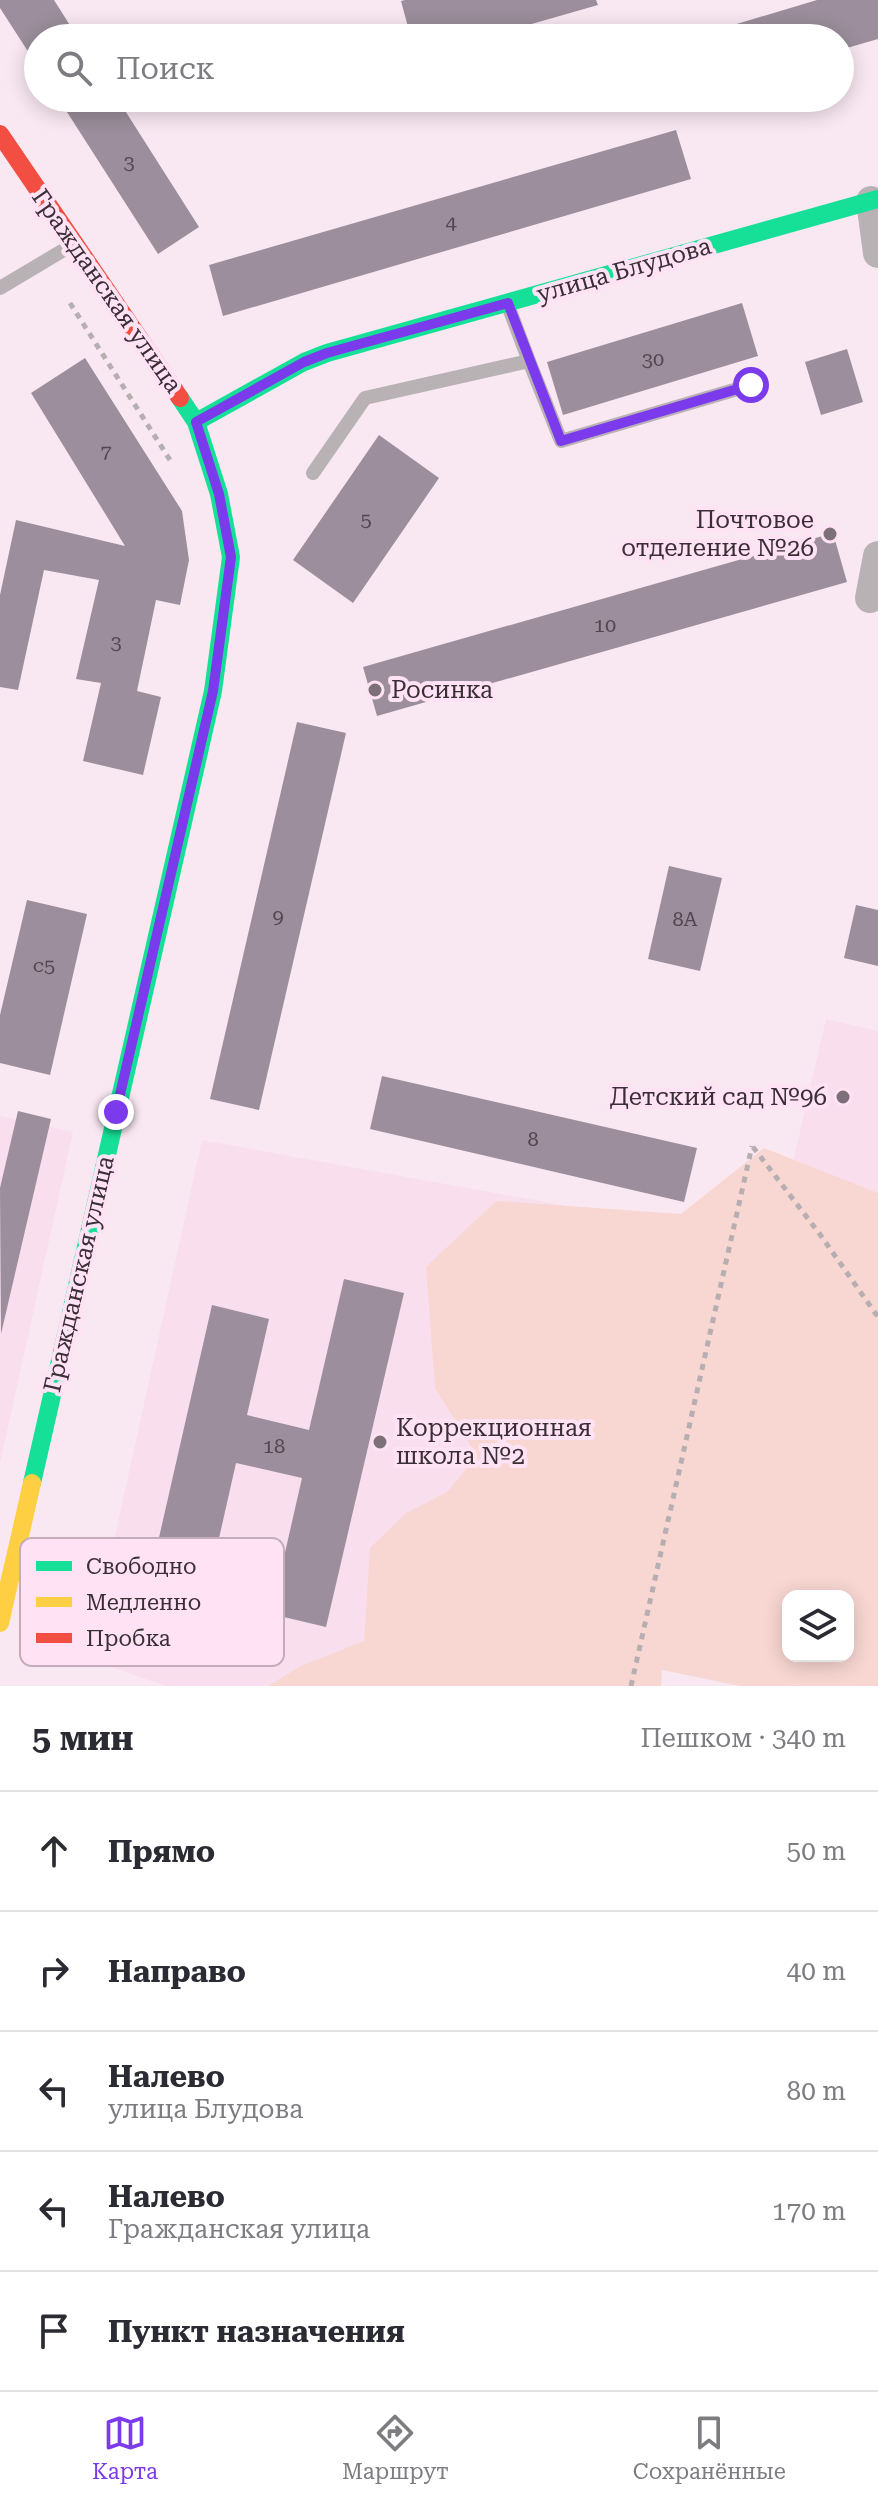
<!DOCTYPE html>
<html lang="ru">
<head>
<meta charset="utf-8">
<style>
  :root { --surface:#fff; --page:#f2f2f3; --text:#2b2b33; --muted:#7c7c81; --line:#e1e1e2; --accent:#7c3aed }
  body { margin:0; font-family:"Roboto Serif",serif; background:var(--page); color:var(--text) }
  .controls { position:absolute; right:24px; bottom:24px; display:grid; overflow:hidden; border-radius:16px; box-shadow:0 4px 20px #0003 }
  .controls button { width:72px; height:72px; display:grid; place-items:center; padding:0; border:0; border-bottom:2px solid var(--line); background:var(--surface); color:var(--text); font:40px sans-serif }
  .stop { position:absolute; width:24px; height:24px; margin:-18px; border:6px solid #7c3aed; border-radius:50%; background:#fff }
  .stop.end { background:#7c3aed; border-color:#fff; box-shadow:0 2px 8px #0008 }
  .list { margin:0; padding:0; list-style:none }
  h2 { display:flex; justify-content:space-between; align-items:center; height:104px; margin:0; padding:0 32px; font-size:34px }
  h2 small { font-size:26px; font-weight:400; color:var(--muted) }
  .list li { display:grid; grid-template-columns:52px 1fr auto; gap:24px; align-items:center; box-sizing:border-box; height:120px; padding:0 32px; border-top:2px solid var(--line) }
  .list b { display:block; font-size:30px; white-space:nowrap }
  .list p { margin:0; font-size:26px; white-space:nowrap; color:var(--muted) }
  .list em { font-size:26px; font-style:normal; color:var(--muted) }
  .icon { flex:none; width:44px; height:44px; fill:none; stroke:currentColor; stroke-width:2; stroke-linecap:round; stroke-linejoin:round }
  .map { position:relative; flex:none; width:878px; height:1686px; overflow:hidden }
  .search { position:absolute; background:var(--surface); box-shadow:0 4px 20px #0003; left:24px; right:24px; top:24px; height:88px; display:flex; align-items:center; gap:20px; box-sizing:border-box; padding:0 28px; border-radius:44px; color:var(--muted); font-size:30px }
  .sheet { height:704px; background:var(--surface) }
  nav { display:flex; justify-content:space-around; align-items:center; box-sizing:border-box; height:112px; border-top:2px solid var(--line); background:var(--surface); font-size:22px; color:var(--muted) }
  nav a { display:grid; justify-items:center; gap:4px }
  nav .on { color:var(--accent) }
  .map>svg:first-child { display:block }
  .built { fill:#f9deee }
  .green { fill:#f8d7d2; fill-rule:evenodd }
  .building { fill:#9c8e9c }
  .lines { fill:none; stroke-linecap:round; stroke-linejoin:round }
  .path { stroke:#b6aeb1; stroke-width:5; stroke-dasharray:6 6; stroke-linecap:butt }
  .lane { stroke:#b9b2b5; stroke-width:14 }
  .street { stroke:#b9b2b5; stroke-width:30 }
  .fast { stroke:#16e098; stroke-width:18 }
  .slow { stroke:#ffcf43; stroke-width:18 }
  .jam { stroke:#f24e42; stroke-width:18 }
  .route { stroke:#7c3aed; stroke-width:10 }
  .poi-dot { fill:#7d7078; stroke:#ffe2f3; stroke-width:3 }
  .labels { text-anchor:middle; stroke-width:8; stroke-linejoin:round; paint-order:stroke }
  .number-label { font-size:20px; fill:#524750 }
  .street-label { font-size:24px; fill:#3a2f36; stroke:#ffe2f3 }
  .poi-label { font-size:24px; fill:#3a2f36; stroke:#ffe2f3; text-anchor:end }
  .key { fill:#ffe2f3; stroke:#c4acba; stroke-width:2 }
  .key-label { font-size:22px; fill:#3a2f36 }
</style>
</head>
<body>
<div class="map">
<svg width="878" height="1686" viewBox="0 0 878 1686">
  <rect width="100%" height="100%" fill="#f9e8f2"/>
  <path class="built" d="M826,1019l52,12v235l-85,-104z
    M0,1116l73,16 -73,331z
    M202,1140l470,85 -102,461h-404l-78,-27z"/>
  <path class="green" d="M764,1148l114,45v493h-138l-78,-16 -1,16h-393l33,-20 63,-25 6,-93 36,-35 41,-21 30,-36 -42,-68 -9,-121 70,-66 185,13zM788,1596h60v60h-60z"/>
  <path class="building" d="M0,0h54l24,38h-40v29l-38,-59z
    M405,0h191l2,5 -115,33h-72l-10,-37z
    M817,0h61v39l-38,11v-12h-150z
    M58,98h59l82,129 -41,27z
    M676,130l15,49 -468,137 -14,-51z
    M742,303l16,53 -195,59 -16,-53z
    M847,349l16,53 -42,13 -16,-53z
    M85,358l97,153 7,49 -9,45 -24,-5 -19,91 24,6 -18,78 -60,-14 18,-78 -25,-4 23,-99 -55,-10 -26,120 -18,-3v-92l16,-75 109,26 -94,-153z
    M379,435l60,43 -86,125 -60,-43z
    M833,533l14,49 -470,134 -14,-49z
    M297,722l49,11 -87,377 -49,-11z
    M669,866l53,12 -22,93 -52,-12z
    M27,900l60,14 -37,161 -50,-12v-48z
    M856,905l22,5v56l-34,-8z
    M382,1076l315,72 -13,54 -314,-73z
    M18,1111l33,8 -50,215 -1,-146z
    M344,1279l60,14 -78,334 -55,-13 31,-136 -66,-15 -21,93 -57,-14 54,-237 57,14 -22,96 62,15z"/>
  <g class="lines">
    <path class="path" d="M70,303l100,157
      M753,1147l66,86 59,84
      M631,1686l121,-540"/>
    <path class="lane" d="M0,288l72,-43
      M529,361l32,80 190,-56
      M313,473l52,-75 164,-37 -20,-53"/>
    <path class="street" d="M871,201l7,52
      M870,598l8,-42"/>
    <path class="fast" d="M196,422l108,-60 23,-9 551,-154
      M32,1483l181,-792 18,-134 -12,-63 -23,-72 -16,-24"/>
    <path class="slow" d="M0,1623l32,-140"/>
    <path class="jam" d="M0,134l180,264"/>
  </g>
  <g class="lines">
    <path class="route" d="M116,1112l97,-421 18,-134 -12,-63 -23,-72 108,-60 23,-9 181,-50 53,138 190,-56"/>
  </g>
  <g class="poi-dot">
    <circle cx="830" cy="534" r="8"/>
    <circle cx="375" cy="690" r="8"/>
    <circle cx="843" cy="1097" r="8"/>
    <circle cx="380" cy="1442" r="8"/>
  </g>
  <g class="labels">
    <g class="number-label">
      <text x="129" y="169">3</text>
      <text x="451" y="229">4</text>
      <text x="653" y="366">30</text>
      <text x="106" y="459">7</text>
      <text x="366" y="526">5</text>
      <text x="605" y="632">10</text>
      <text x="116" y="649">3</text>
      <text x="278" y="923">9</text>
      <text x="685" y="926">8А</text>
      <text x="44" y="972">с5</text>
      <text x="533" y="1146">8</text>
      <text x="274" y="1453">18</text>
    </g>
    <g class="street-label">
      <text transform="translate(624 270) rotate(-16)" y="8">улица Блудова</text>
      <text transform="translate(107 291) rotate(55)" y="8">Гражданская улица</text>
      <text transform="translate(79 1274) rotate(-77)" y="8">Гражданская улица</text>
    </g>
    <g class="poi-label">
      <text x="814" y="528">Почтовое<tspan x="814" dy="28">отделение №26</tspan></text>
      <text x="391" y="698" text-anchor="start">Росинка</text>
      <text x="827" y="1105">Детский сад №96</text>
      <text x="396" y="1436" text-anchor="start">Коррекционная<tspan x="396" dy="28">школа №2</tspan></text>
    </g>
  </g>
  <rect x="20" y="1538" width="264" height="128" rx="12" class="key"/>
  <rect x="36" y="1561" width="36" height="10" fill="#16e098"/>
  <rect x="36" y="1597" width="36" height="10" fill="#ffcf43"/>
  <rect x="36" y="1633" width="36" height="10" fill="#f24e42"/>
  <g class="key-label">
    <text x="86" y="1574">Свободно</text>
    <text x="86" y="1610">Медленно</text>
    <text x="86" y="1646">Пробка</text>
  </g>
</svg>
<div class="controls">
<button><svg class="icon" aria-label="layers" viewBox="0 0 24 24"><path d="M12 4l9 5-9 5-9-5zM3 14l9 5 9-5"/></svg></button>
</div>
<div class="stop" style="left:751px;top:385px"></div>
<div class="stop end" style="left:116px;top:1112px"></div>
<div class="search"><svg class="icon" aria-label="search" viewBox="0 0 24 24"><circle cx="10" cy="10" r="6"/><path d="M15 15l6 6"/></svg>Поиск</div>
</div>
<section class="sheet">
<h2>5 мин<small>Пешком · 340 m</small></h2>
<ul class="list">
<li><svg class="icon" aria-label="ahead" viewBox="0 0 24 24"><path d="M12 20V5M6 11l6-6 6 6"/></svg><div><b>Прямо</b></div><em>50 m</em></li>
<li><svg class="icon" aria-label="right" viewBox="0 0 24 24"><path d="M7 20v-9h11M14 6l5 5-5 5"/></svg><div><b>Направо</b></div><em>40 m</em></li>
<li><svg class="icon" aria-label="left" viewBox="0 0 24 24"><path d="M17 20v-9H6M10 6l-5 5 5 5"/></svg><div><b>Налево</b><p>улица Блудова</p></div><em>80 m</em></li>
<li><svg class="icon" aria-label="left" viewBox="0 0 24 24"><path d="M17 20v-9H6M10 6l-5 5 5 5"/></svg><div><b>Налево</b><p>Гражданская улица</p></div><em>170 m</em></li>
<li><svg class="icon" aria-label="arrive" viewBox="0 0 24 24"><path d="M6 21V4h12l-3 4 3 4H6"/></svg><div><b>Пункт назначения</b></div></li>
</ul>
</section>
<nav>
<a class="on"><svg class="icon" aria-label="map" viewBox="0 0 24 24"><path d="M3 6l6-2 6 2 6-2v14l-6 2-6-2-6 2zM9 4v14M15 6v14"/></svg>Карта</a>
<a><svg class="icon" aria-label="directions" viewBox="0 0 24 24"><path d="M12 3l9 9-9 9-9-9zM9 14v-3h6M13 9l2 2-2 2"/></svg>Маршрут</a>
<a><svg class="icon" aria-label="saved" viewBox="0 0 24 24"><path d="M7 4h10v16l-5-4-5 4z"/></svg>Сохранённые</a>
</nav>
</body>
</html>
